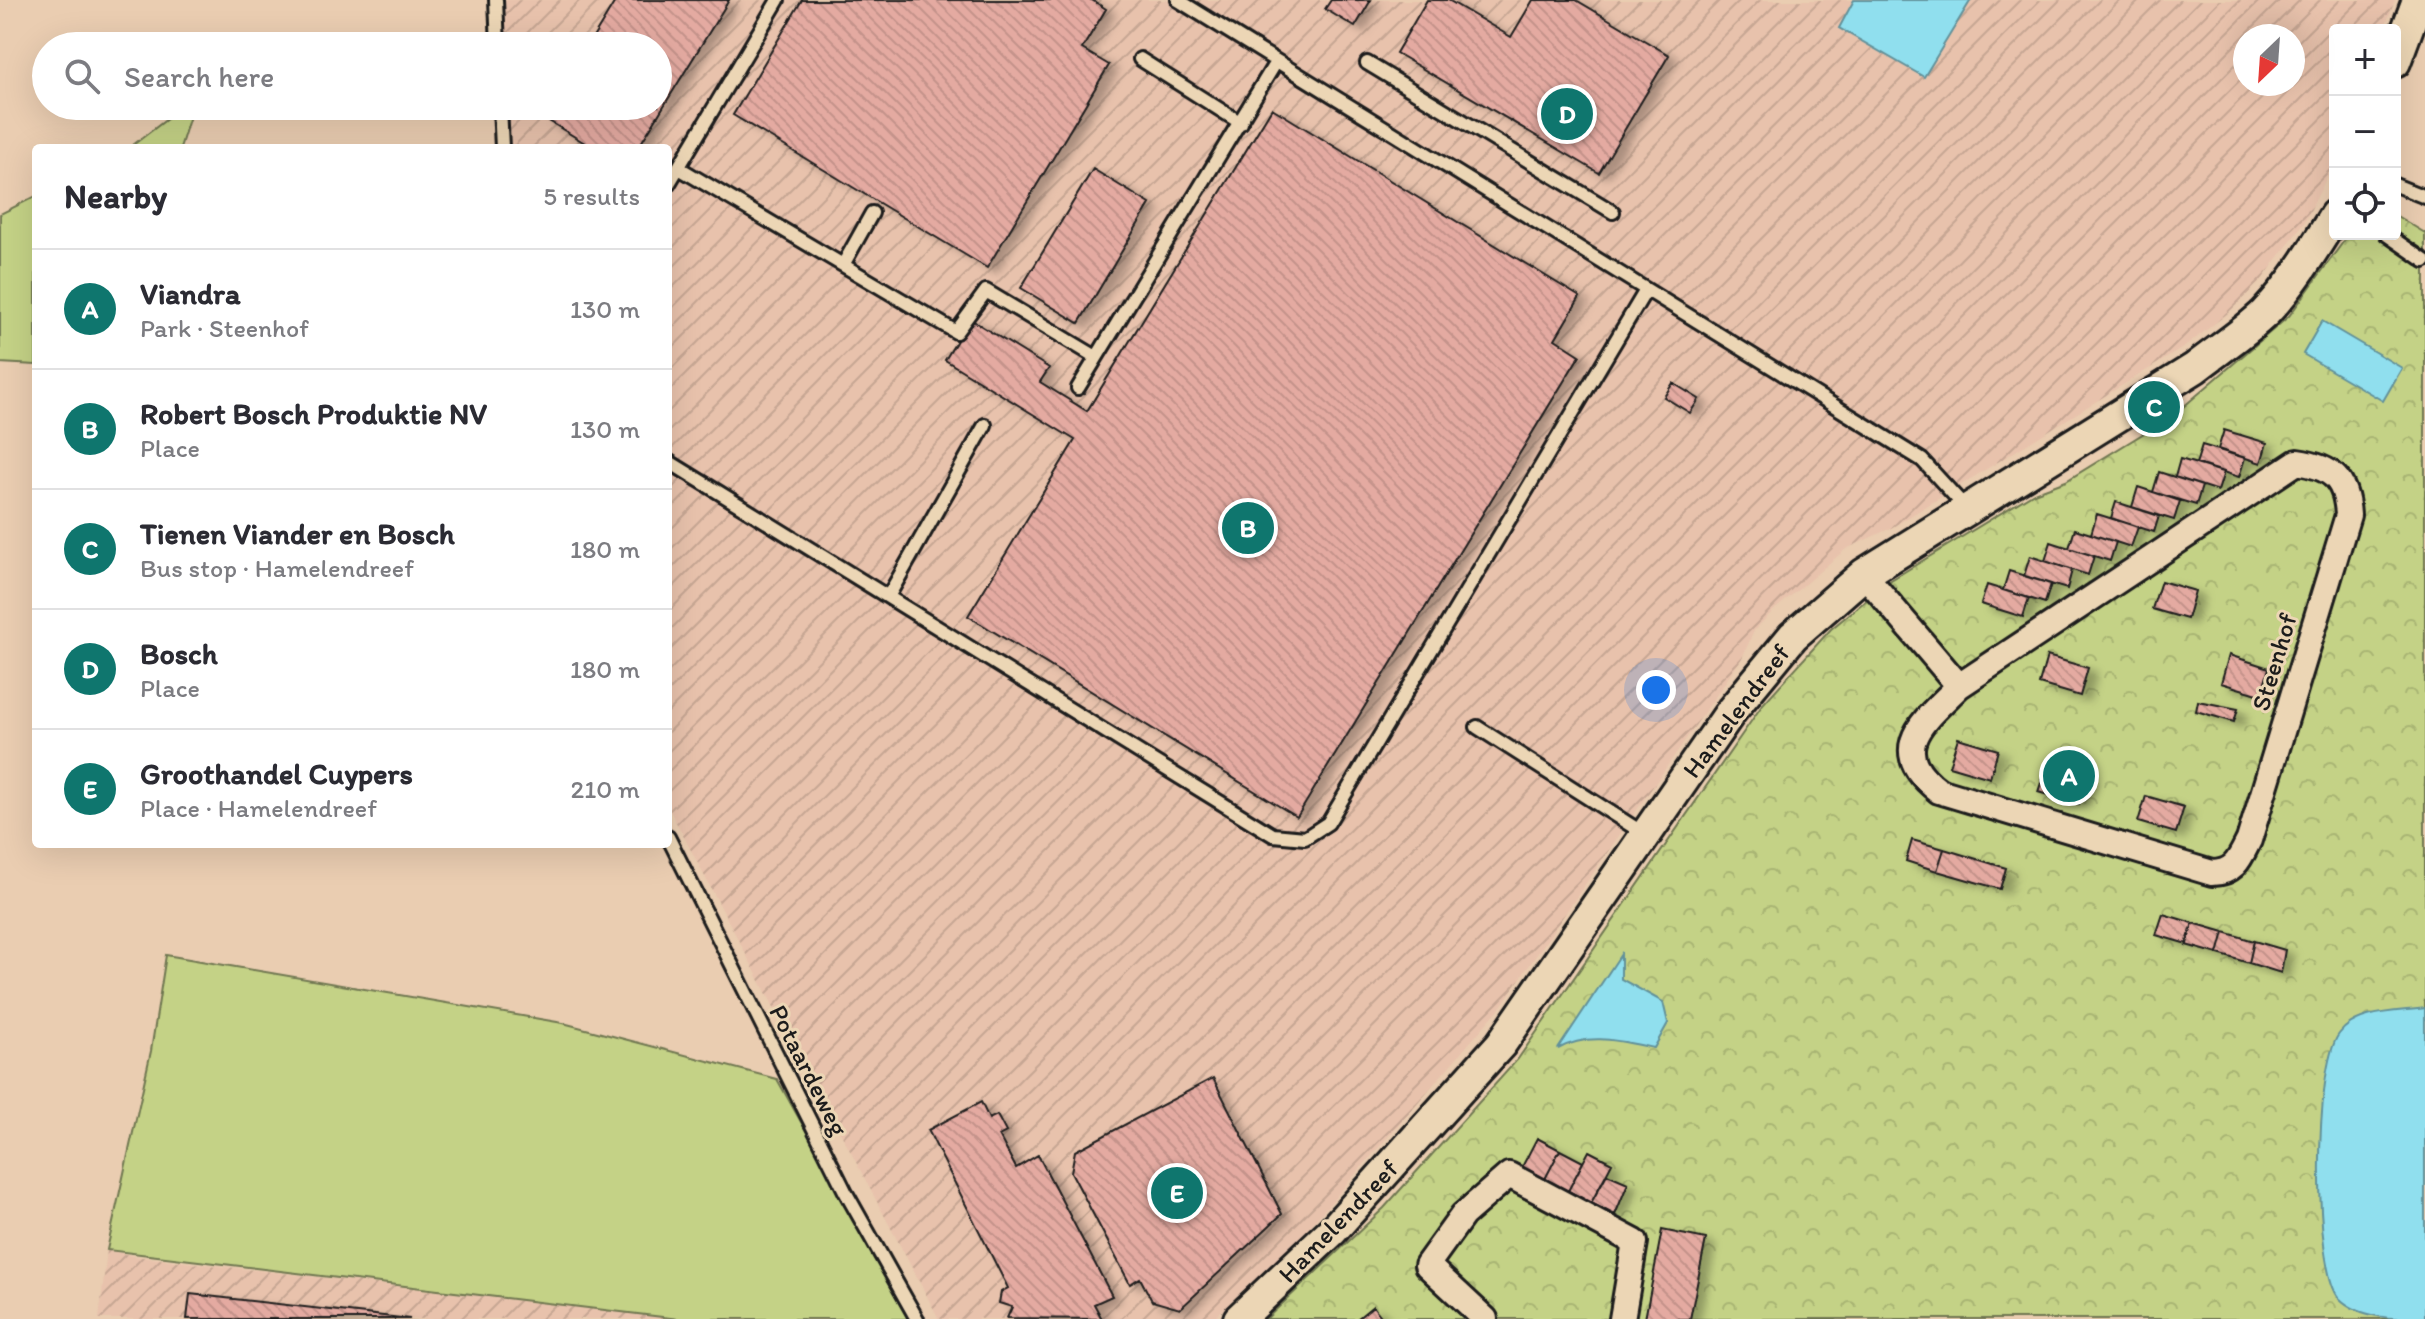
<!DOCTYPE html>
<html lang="en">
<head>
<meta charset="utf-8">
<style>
  :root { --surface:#fff; --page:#f2f2f3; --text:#2b2b33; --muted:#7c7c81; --line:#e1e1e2; --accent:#0f766e }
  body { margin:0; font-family:Itim,sans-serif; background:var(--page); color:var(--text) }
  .controls { position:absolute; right:24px; top:24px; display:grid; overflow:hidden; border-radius:8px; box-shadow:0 8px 32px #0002 }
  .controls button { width:72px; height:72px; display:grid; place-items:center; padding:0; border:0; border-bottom:2px solid var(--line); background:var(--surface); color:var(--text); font:40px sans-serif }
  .compass { position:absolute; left:2233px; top:24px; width:72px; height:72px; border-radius:50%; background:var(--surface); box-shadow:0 8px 32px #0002; rotate:205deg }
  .you { position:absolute; left:1656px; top:690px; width:28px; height:28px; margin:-20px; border:6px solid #fff; border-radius:50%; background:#1a73e8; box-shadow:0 0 0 12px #1a73e833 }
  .badge { display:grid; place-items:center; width:52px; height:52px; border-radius:50%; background:var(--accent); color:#fff; font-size:26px; font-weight:700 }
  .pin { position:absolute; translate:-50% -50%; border:4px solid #fff; box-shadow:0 2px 8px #0006 }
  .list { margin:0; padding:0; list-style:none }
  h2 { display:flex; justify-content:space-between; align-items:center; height:104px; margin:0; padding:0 32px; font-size:34px }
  h2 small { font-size:26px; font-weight:400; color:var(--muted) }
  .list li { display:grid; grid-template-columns:52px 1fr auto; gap:24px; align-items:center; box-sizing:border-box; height:120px; padding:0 32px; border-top:2px solid var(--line) }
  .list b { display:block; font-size:30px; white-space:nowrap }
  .list p { margin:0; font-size:26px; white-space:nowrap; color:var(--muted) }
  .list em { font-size:26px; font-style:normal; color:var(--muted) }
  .icon { flex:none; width:44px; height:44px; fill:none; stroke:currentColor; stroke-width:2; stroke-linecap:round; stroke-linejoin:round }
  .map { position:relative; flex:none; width:2425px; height:1319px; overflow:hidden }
  .search { position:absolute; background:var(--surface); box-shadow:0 8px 32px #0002; left:32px; top:32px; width:640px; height:88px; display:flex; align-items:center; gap:20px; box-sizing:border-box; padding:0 28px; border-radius:44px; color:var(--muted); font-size:30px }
  .panel { position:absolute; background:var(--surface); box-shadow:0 8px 32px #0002; left:32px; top:144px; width:640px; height:704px; border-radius:8px }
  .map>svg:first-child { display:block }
  .industrial { fill:url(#industrial-furrows); fill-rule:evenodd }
  .grass { fill:#c4d286; stroke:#707751; stroke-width:2 }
  .park { fill:url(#park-crowns); stroke:#707751; stroke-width:2 }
  .water { fill:#90dfee; stroke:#62919a; stroke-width:2 }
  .building { fill:url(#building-back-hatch); stroke:#1c1c1c; stroke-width:2; filter:url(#shadow) }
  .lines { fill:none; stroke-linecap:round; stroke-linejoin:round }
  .service-casing { stroke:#1c1c1c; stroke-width:18 }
  .minor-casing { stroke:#1c1c1c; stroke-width:30 }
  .tertiary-casing { stroke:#1c1c1c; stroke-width:36 }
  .service { stroke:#ecd6b5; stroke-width:12 }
  .minor { stroke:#ecd6b5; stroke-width:24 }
  .tertiary { stroke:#ecd6b5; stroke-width:30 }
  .labels { text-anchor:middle; stroke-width:6; stroke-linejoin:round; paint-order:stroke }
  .street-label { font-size:26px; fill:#1c1c1c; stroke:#ecd6b5 }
</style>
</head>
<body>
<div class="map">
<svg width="2425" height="1319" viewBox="0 0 2425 1319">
  <defs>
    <pattern id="industrial-furrows" width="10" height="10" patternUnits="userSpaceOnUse" patternTransform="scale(2)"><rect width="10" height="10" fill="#e8c2ac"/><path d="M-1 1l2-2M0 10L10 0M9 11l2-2" fill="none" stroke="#c6a693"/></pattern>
    <pattern id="park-crowns" width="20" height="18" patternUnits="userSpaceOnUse" patternTransform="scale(2)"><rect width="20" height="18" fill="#c4d286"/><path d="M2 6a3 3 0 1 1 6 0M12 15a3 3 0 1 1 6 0" fill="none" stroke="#a8b473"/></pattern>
    <pattern id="building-back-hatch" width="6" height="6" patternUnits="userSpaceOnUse" patternTransform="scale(2)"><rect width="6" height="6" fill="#e4aaa1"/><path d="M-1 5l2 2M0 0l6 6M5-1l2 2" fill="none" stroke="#c3928a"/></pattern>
    <filter id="shadow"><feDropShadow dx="9" dy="5" stdDeviation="4" flood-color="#0004"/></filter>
  </defs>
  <rect width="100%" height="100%" fill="#eacdb1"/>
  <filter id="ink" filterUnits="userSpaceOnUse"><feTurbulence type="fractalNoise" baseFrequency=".0125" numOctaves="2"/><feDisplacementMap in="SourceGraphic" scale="16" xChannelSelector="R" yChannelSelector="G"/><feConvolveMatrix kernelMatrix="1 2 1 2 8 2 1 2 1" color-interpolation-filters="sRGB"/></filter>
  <g filter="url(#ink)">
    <path class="industrial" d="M500,0h1895l-11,30h-49v131l-31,62 -43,58 -33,32 -42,33 -295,182 -45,21 -74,63 -18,19 -12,27 -243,351 -198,228 -88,82h-274l-271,-512v-659h-162l-1,-42h153v-60h-156zM2245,36h48v48h-48z
      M107,1250l27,6 545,63h-580z"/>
    <path class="grass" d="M184,106h9l-13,42h-51z
      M36,196v169l-36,-2v-149z
      M166,955l397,68 214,56 134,240h-232l-572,-69 44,-199z"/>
    <path class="park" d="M2395,215l30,18v1086h-1159l118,-111 134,-149 245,-355 68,-75 60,-49 143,-87 32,-12 109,-67 114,-98 60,-82h46z"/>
    <path class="water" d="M1854,0h117l-47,77 -85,-49z
      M2322,321l80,47 -19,33 -80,-47z
      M1621,954v25l42,23 5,21 -14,25c-34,-7 -65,-16 -96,1z
      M2425,1008v311c-29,0 -65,0 -86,-21 -26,-30 -25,-231 0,-264 17,-24 60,-22 86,-26z"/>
    <path class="building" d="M616,0h113l-91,148h-45l-49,-30 7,-12h107v-60h-70z
      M802,0h290l14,9 -24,40 27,16 -122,203 -254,-153z
      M1331,0h40l-16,27 -30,-18z
      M1427,0h21l63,37 22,-37h43l93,55 -70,118 -203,-120z
      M1272,108l308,189 -25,42 25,16 -283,462 -329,-201 107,-176 -130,-80 25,-41 79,49 -9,14 47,29z
      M1093,169l57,35 -71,119 -58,-35z
      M1673,383l26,16 -9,14 -26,-16z
      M2224,430l43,13 -6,20 -43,-14z
      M2202,445l43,13 -6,19 -43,-13z
      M2180,459l44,13 -6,19 -43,-14z
      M2159,472l43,14 -6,19 -43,-13z
      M2138,487l42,14 -6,19 -42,-13z
      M2116,502l43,14 -5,16 -43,-14z
      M2097,514l41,13 -7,20 -40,-13z
      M2075,529l41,13 -6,19 -41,-13z
      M2051,542l43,14 -6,19 -43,-14z
      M2030,556l42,14 -5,19 -43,-13z
      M2009,571l42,13 -6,19 -42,-13z
      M2161,581l34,10 -8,28 -35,-10z
      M1987,585l42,13 -6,19 -42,-13z
      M2229,655l40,13 -8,27 -40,-12z
      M2047,656l41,12 -8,28 -41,-12z
      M2198,701l40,8 -4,13 -38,-11z
      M1958,738l40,12 -8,28 -41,-12z
      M2047,765l40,12 -8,27 -41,-12z
      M2146,796l38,11 -8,26 -38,-11z
      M1912,840l32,9 -7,22 -31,-10z
      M1944,849l62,19 -6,21 -63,-18z
      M2163,914l30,9 -6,21 -31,-9z
      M2193,923l31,9 -6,22 -32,-9z
      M2224,932l30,9 -5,22 -31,-9z
      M2254,941l31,9 -4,23 -32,-10z
      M1213,1078l69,136 -102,95 -28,-8 -12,-23 -10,6 -59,-112 4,-21z
      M981,1102l8,17 8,-4 9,17 -7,4 17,32 22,-13 74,141 -18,8 8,15 -95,-1 5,-11 -13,-4 2,-11 7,-4 -80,-158z
      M1537,1138l23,12 -15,29 -23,-12z
      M1560,1150l23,12 -15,29 -23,-12z
      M1589,1151l23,12 -21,40 -23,-12z
      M1607,1174l21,9 -13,32 -24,-12z
      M1662,1230l44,9 -16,80h-45z
      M190,1294l220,25h-223z
      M1373,1306l10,13h-26z"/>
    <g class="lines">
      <g class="service-casing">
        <path id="service" d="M496,0l2,46
          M1178,0l744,460 44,48
          M1140,59l101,64
          M1367,63l246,149
          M500,106l2,42
          M679,168l277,164 30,-41 110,66
          M668,185l110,-185
          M2395,185l30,12
          M2386,234l39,27
          M843,265l29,-52
          M1078,388l198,-326
          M668,461l605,374 32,3 23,-15 318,-533
          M889,595l96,-170
          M1477,727l169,108
          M668,837l178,356 71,126"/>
      </g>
      <g class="minor-casing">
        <path id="minor" d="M2297,462c36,5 49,18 51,53l-99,325c-9,18 -14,33 -37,33l-273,-82c-55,-42 -15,-70 20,-105z
          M1864,574l95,112
          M1485,1319l-58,-54 36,-50 46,-40 126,67 -13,77"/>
      </g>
      <g class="tertiary-casing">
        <path id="tertiary" d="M2395,62l23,-62
          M1239,1319l94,-89 168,-186 231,-334 61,-74 71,-62 331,-206c23,-18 49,-35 70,-55 28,-29 49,-64 70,-98"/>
      </g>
      <use href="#service" class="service"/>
      <use href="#minor" class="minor"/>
      <use href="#tertiary" class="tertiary"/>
    </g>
  </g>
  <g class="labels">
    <g class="street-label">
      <text transform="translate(2274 662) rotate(-73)" y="9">Steenhof</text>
      <text transform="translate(1736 711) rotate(-53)" y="9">Hamelendreef</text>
      <text transform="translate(809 1070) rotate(63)" y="9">Potaardeweg</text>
      <text transform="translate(1338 1221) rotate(-46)" y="9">Hamelendreef</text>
    </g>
  </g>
</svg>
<div class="controls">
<button>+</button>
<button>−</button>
<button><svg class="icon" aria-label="locate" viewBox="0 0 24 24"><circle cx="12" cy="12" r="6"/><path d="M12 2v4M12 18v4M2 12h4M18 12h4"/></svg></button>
</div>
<svg class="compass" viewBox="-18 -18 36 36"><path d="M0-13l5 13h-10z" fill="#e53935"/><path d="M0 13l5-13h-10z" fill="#7c7c81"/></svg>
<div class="you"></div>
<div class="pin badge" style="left:2069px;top:776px">A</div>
<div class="pin badge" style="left:1248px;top:528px">B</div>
<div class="pin badge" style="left:2154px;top:407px">C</div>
<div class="pin badge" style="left:1567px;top:114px">D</div>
<div class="pin badge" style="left:1177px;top:1193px">E</div>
<div class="search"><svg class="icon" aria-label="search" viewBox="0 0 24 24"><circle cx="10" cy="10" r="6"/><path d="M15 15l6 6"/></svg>Search here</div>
<section class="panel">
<h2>Nearby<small>5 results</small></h2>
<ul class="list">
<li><span class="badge">A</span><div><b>Viandra</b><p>Park · Steenhof</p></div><em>130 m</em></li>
<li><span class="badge">B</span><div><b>Robert Bosch Produktie NV</b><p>Place</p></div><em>130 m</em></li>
<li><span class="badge">C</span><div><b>Tienen Viander en Bosch</b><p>Bus stop · Hamelendreef</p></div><em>180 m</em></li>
<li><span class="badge">D</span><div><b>Bosch</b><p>Place</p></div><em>180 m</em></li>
<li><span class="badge">E</span><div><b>Groothandel Cuypers</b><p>Place · Hamelendreef</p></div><em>210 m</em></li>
</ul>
</section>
</div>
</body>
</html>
